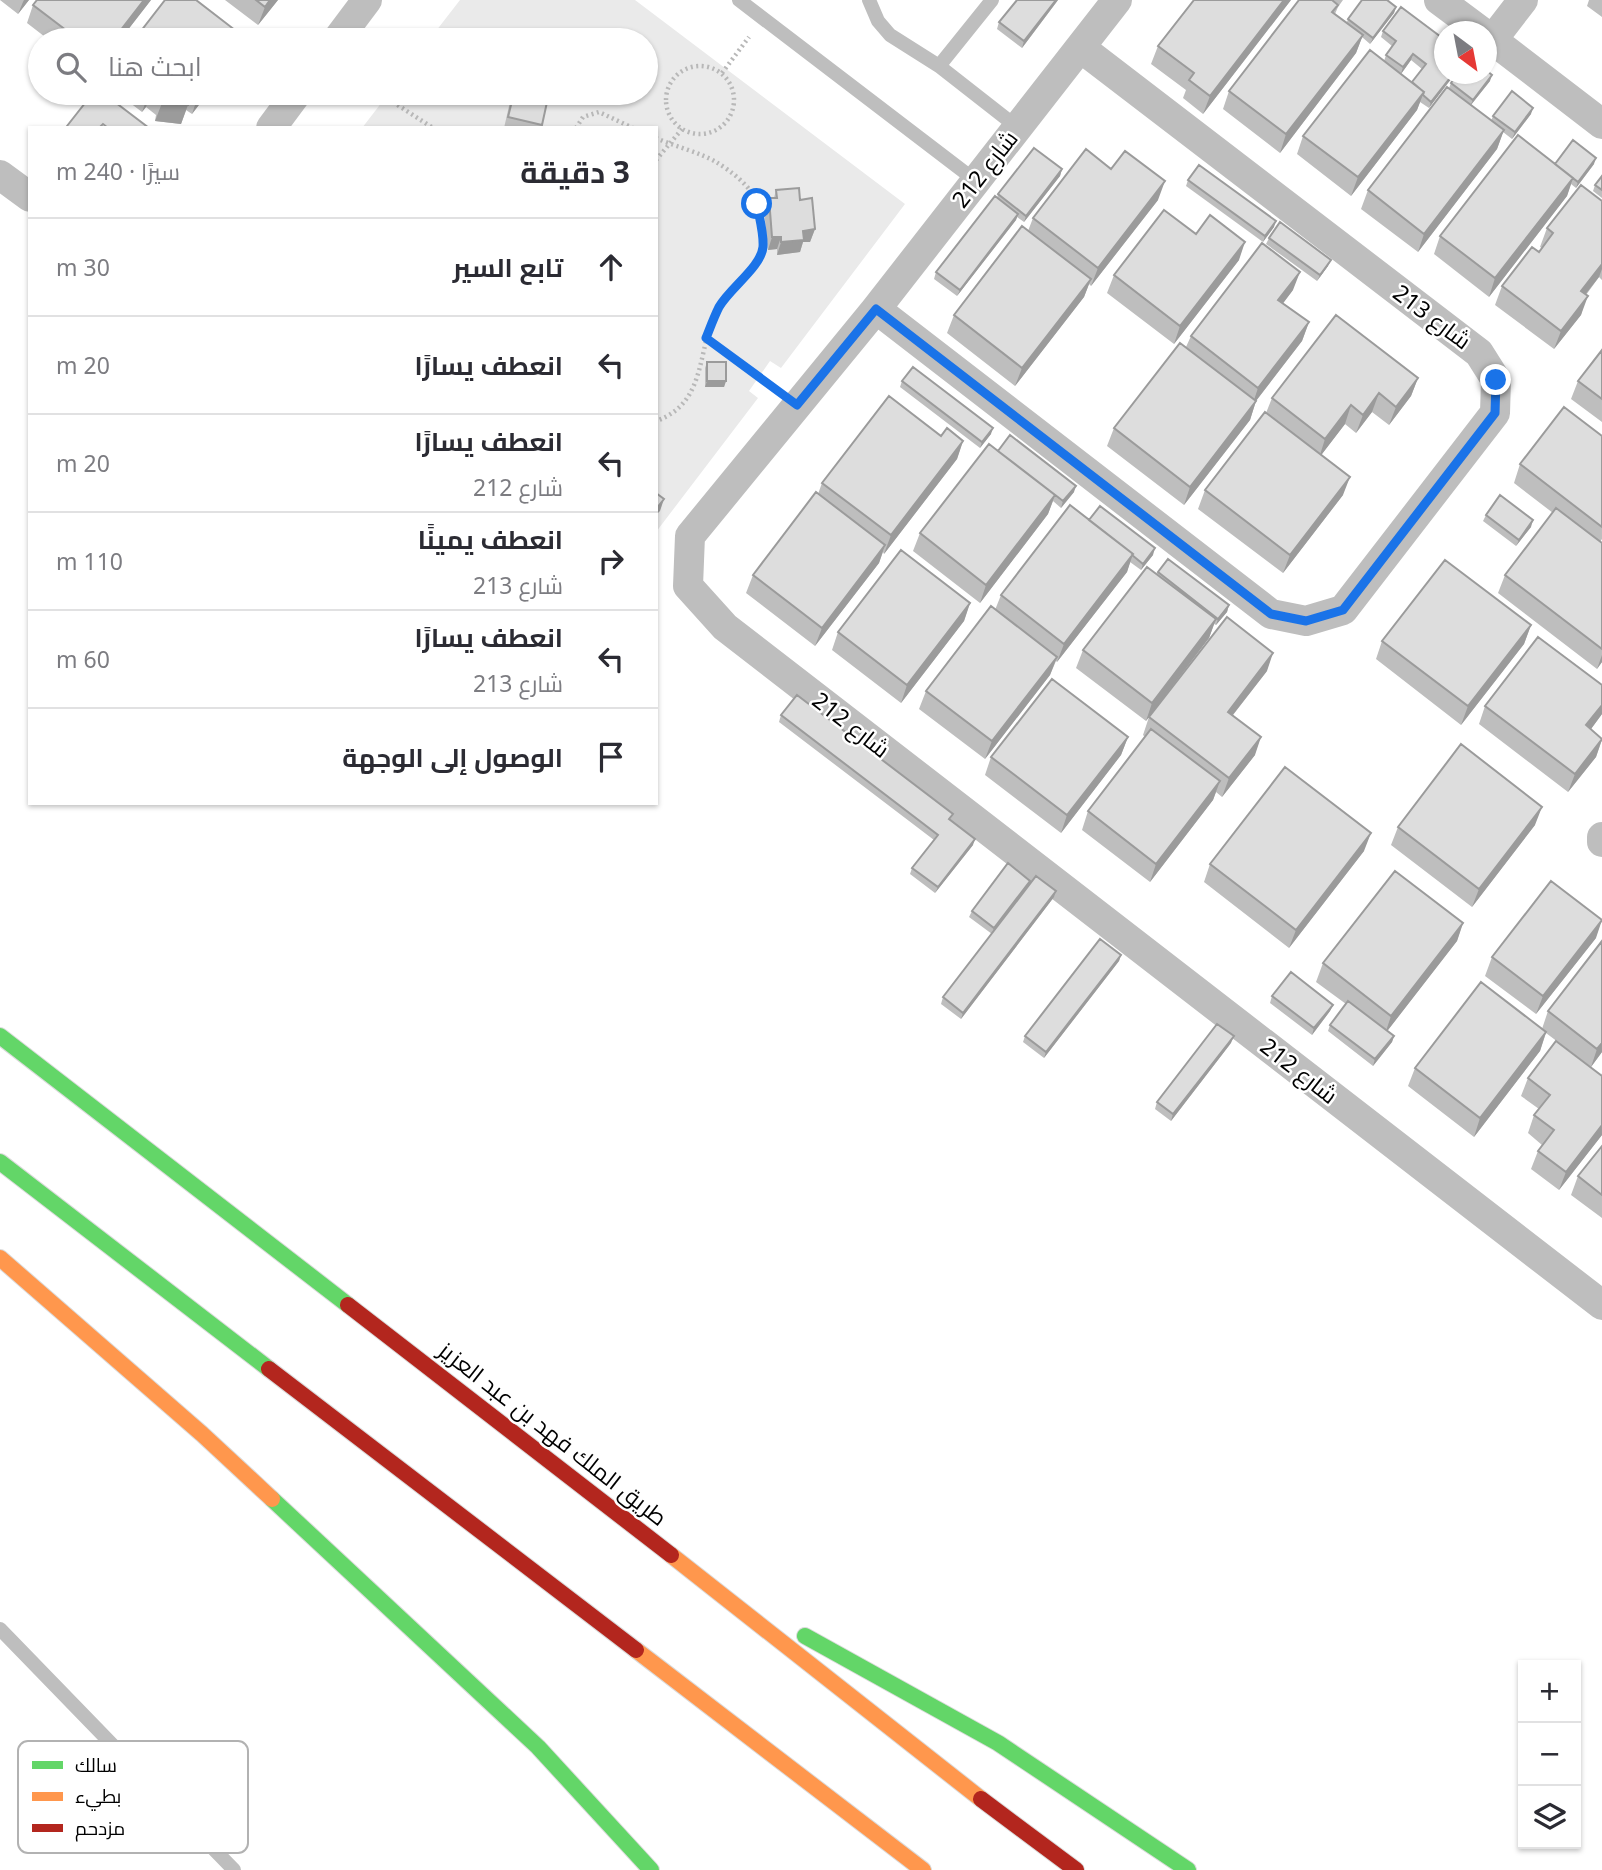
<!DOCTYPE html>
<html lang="ar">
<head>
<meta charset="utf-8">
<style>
  :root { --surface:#fff; --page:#f2f2f3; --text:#2b2b33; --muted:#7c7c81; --line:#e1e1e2 }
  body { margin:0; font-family:"Noto Sans",Cairo,sans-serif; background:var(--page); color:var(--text); direction:rtl }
  .controls { position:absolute; right:21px; bottom:21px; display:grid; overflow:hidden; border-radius:0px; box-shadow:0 2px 5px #0004 }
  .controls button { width:63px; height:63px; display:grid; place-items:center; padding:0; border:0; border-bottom:2px solid var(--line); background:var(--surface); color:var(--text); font:35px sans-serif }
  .compass { position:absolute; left:1434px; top:21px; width:63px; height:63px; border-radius:50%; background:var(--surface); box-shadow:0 2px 5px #0004; rotate:148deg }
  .stop { position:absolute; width:21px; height:21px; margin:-16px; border:5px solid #1a73e8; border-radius:50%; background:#fff }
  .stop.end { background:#1a73e8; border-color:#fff; box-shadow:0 2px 7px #0008 }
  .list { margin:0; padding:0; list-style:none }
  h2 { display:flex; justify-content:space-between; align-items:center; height:91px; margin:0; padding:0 28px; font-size:30px }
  h2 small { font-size:23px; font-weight:400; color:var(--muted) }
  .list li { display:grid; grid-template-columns:46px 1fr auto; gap:21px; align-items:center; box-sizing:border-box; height:98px; padding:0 28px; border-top:2px solid var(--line) }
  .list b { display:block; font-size:26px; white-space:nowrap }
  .list p { margin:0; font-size:23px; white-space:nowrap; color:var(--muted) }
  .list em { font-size:23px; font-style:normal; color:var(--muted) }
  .icon { flex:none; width:38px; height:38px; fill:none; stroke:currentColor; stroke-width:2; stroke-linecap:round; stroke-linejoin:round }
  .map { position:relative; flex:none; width:1602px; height:1870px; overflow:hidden; direction:ltr }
  .search { position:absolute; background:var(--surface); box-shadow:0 2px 5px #0004; left:28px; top:28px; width:630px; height:77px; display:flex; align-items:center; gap:18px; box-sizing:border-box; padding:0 24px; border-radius:38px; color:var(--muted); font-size:26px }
  .panel { position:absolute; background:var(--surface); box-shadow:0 2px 5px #0004; left:28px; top:126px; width:630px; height:679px; border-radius:0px; direction:rtl }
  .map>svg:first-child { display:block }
  .green { fill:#eaeaea }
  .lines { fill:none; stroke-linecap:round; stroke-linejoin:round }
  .fast-casing { stroke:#dbdbdb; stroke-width:18 }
  .slow-casing { stroke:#dbdbdb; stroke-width:18 }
  .jam-casing { stroke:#dbdbdb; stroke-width:18 }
  .path { stroke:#b8b8b8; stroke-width:4.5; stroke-dasharray:2 3.5; stroke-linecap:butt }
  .lane { stroke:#bebebe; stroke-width:14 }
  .street { stroke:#bebebe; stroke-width:30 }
  .fast { stroke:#63d668; stroke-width:16 }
  .slow { stroke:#ff974d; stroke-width:16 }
  .jam { stroke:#b3261e; stroke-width:16 }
  .wall { fill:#bebebe; fill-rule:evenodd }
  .shaded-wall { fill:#9b9b9b }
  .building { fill:#ddd; stroke:#9b9b9b; stroke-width:2 }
  .route { stroke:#1a73e8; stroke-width:9 }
  .labels { text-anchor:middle; stroke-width:5; stroke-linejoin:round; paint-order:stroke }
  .street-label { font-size:23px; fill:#000; stroke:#fff }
  .key { fill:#fff; stroke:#b2b2b2; stroke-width:2 }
  .key-label { font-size:19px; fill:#000 }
</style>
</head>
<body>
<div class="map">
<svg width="1602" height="1870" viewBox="0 0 1602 1870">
  <rect width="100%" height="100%" fill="#fff"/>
  <path class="green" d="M460,0h175l270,204 -124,164 -11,-7 -21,30 9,7 -102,134v-404h-294l27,-35h257v-53h-217z"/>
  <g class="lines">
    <g class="fast-casing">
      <path id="fast" d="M0,1036l348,269
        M0,1162l269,207
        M272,1499l266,248 113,123
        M805,1636l193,107 190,127"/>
    </g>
    <g class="slow-casing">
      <path id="slow" d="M0,1258l202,176 70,65
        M671,1555l310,244
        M636,1650l287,220"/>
    </g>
    <g class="jam-casing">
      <path id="jam" d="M348,1305l323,250
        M269,1369l367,281
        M981,1799l95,71"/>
    </g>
    <path class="path" d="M666 100a34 34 0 1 1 68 0a34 34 0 1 1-68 0Z
      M722,73l27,-36
      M379,93l54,35
      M576,128l7,-11 16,-5 34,16
      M656,138c18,8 45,15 60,24 15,9 35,24 41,41 4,10 7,43 4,53 -5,10 -14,16 -21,24 -8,7 -14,16 -20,25 -25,40 -10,97 -64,116
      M656,160l26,-31
      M706,338l65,48"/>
    <path class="lane" d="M739,0l237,181
      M869,0l9,21 12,14 49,31 78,61
      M939,66l53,-66
      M0,1629l234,241"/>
    <path class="street" d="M1117,0l-241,309 -186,227 -2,50 37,41 877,678
      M1439,0l43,32
      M1486,35l116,89
      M1493,39l30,-39
      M337,40l30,-40
      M271,128l26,-35
      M0,175l30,22
      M876,309l395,305 35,7 37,-11 152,-197 1,-33 -17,-27 -398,-305
      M1602,837v5"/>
    <use href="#fast" class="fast"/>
    <use href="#slow" class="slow"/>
    <use href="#jam" class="jam"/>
  </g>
  <path class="wall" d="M0,0h29l-11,14z
    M151,0l-31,40h-71l-22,-17 6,-18z
    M225,0h53l-20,25z
    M1017,0h41l-36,48 -25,-19 2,-7z
    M1291,0l-88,114 -20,-16 3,-8 -35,-26 7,-18z
    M1299,0h44l-5,7 -3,7 12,8 1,-3 48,-12 -2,6 -24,31 -8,-7 -6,16 -76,100 -57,-44 6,-18z
    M1589,0h13v17l-15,-11z
    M1383,31l62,43 -16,34 -9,-6 -3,8 -66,86 -54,-42 6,-18 81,-75 2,-6 6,-9 -11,-9zM1411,60l11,9 -10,13 -11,-8z
    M1490,81l-19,24 20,16 2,-5 38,-2 -19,25 -9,-7 -6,17 -79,103 -57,-43 7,-19 81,-102 2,-5z
    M117,93h91l-16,21 -6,-4 -5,14 -26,-3 1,-6 -10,-8 -4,5z
    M443,93h18l-15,7z
    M512,93h37l-8,35h-37z
    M1555,164h39l-18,24 -5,-4 -4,12 -78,101 -55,-43 6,-18z
    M1062,169l-2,7 -36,46 -7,-5 -1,3 -59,76 -23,-17 2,-7 61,-74 1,-4z
    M1111,169l47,31 -67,86 -2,-2 -5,13 -69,89 -68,-53 7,-18 74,-84 5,-13z
    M1602,176v22l-9,-7 2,-6z
    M1188,180l86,47 -11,15 -77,-56z
    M776,190l24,10 15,29 -5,13h-7l-3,10 -23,3v-6l-9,1 -4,-40 5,-12h5z
    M1602,201v79l-3,-3 -13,18 -5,20 -27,34 -59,-44 7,-19 40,-38 -2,-1 7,-19z
    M1196,234l43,26 -65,84 -67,-51 7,-18z
    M1269,238l59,28 -11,15 -51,-37z
    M1293,290l-10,13 26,19 -7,19 -46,60 -6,19 -66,85 -77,-59 7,-18 72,-81 5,-11z
    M1602,350v72l-31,-23 7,-18z
    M707,362l19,19 -2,6h-19v-19z
    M1418,378l-7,18 -22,29 -17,-13 -16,21 -11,-9 -24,31 22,40 -60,78 -85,-64 7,-19 61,-77 6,-15z
    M902,381l89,53 -11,14 -80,-61z
    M941,436l22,5 -6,18 -73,95 -1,-2 -4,11 -64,83 -69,-53 7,-18 65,-81 4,-11z
    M1602,436v103l-2,3 2,1v119l-5,7 -99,-76 7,-18 48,-62 -39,-30 6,-19z
    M998,451l76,41 -13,16 -8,-7 -5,13 -68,89 -67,-52 7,-18z
    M1486,515l45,12 -15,19 -33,-25z
    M1089,520l64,35 -12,15 -11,-8 -3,10 -70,90 -1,-1 -6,14 -65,84 -66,-50 7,-18 69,-81 6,-15z
    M1158,572l71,33 -2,7 -11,13 -2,-1 -5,14 -63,83 -70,-53 7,-18z
    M970,603l-6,18 -63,82 -69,-53 6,-18z
    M1531,625l-7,19 -63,81 -85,-66 6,-18z
    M1267,671l-34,44 22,40 -33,42 -6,-5 -3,8 -63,82 -68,-52 6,-19 57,-74 -2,-2 6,-18z
    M1602,685v29l-11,15 11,11 -6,17 -28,35 -89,-68 6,-18z
    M781,715l192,130 -38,48 -25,-19 2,-6 22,-28 -155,-118z
    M1128,737l-7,18 -60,78 -76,-58 6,-18z
    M1535,825l-63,82 -81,-62 7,-18z
    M1364,851l-75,97 -85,-66 6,-18z
    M1030,881l-2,6 -36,47 -23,-17 3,-6z
    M1054,897l-93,122 -20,-15 2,-7z
    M1463,923l-6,18 -70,90 7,5 -2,6 -19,24 -45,-35 2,-6 16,-21 -30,-22 7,-19z
    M1596,938l-60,76 -51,-38 7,-19z
    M1121,955l-2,6 -75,97 -21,-16 2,-6z
    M1272,996l61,9 -3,6 -18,24 -42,-32z
    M1548,1011l54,41 -11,15 -45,-34 -6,18 -66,86 -66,-51 7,-18 127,-39z
    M1231,1043l-60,78 -16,-12 2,-7z
    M1602,1073v62l-43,55 -28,-21 7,-18 4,-6 -14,-12 6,-18 5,-6 -18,-13 7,-18 73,-2z
    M1602,1146v72l-31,-23 7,-19z"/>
  <path class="shaded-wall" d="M24,0h5l-11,14 5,-12z
    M144,0h7l-31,40h-7z
    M270,0h8l-20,25 7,-18z
    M1056,0h2l-36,48 2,-7z
    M1284,0h7l-88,114 7,-18z
    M1396,7l-2,6 -24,31 3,-6z
    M1363,35l-7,18 -76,100 6,-19z
    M1413,54l-2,6 -10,14 2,-7z
    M1453,74h2l-26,34 2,-6z
    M1492,75l-2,6 -20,25 3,-6z
    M1424,92l-7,18 -66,86 7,-19z
    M149,93h2l-5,14 -4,5z
    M200,93h8l-16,21 6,-18z
    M451,93h10l-15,7 3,-6z
    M162,103l26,2 -7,19 -26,-3z
    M1533,108l-2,6 -19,25 3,-7z
    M1504,130l-7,19 -79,103 6,-18z
    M1596,158l-2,6 -18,24 2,-6z
    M1062,169l-2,7 -36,46 2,-6z
    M1573,178l-6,18 -78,101 6,-19z
    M1165,181l-7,19 -67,86 7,-18z
    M1018,214l-2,6 -59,76 3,-6z
    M1276,221l-2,6 -11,15 2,-6z
    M815,229l-5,13h-7l-3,10 -23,3 4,-13 22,-11z
    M772,237h9l-4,12 -9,1z
    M1245,242l-6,18 -65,84 6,-18z
    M1331,260l-3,6 -11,15 3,-6z
    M1602,264v5l-3,8 -25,32 7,-18z
    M1300,272l-7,18 -21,28 6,-18z
    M1091,279l-7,18 -69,89 7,-18z
    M1588,296l-7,19 -27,34 7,-18z
    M1309,322l-7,19 -50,65 6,-18z
    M1418,378l-7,18 -22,29 7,-18z
    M707,381h19l-2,6h-19z
    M1379,393l-7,19 -16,21 7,-18z
    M1256,401l-6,19 -66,85 6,-18z
    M1351,405l-6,19 -26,34 6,-19z
    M993,428l-2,6 -11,14 2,-6z
    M963,441l-6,18 -73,95 7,-19z
    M1350,477l-7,18 -60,78 7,-18z
    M1076,486l-2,6 -13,16 2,-7z
    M1055,495l-7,19 -68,89 6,-18z
    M664,499l-4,12 -4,4v-6z
    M1533,520l-2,7 -15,19 3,-6z
    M885,545l-6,18 -64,83 7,-18z
    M1155,548l-2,7 -12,15 2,-6z
    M1133,554l-6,18 -70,90 7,-18z
    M970,603l-6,18 -63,82 6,-18z
    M1229,605l-2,7 -11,13 2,-6z
    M1216,619l-7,19 -63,83 6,-18z
    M1531,625l-7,19 -63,81 7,-19z
    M1273,653l-6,18 -46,59 7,-18z
    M1602,655v7l-5,7z
    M1057,657l-7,18 -65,84 7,-18z
    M1602,705v9l-22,30 6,-19z
    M1128,737l-7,18 -60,78 6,-18z
    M1261,737l-6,18 -33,42 7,-19z
    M1602,739l-6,18 -28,35 7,-18z
    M1220,781l-7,19 -63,82 6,-18z
    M1542,807l-7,18 -63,82 7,-18z
    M1371,833l-7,18 -75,97 7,-18z
    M975,839l-2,6 -38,48 3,-6z
    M1030,881l-2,6 -36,47 2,-6z
    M1056,891l-2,6 -93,122 2,-6z
    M1602,920l-6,18 -60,76 7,-18z
    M1463,923l-6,18 -72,93 6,-18z
    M1121,955l-2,6 -75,97 2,-6z
    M1333,1005l-3,6 -18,24 2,-7z
    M1546,1032l-6,19 -66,86 6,-19z
    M1234,1036l-3,7 -60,78 2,-7z
    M1394,1036l-2,6 -19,24 2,-7z
    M1602,1043v9l-11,15 6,-18z
    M1602,1125v10l-43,55 7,-18z"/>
  <path class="building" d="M37,0h107l-31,40h-34l-46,-35z
    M165,0h31l48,37 -3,3h-107z
    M256,0h14l-5,7z
    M1017,0h39l-32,41 -25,-19z
    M1194,0h90l-74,96 -21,-16 5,-7 -36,-27z
    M1299,0h33l6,5 -6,7 31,23 -77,99 -57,-43z
    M1362,0h25l9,7 -23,31 -25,-19z
    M1401,7l44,33v34h8l-22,28 -8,-7 1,-3 -12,-10 14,-18 -13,-10 -10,13 -17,-12 10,-14 -13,-10z
    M1370,50l54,42 -66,85 -55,-41z
    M1487,71l5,4 -19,25 -22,-17 7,-9h29z
    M1447,87l57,43 -80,104 -56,-44z
    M1512,91l21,17 -18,24 -22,-16z
    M93,93h10l46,35h-41l-5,-4 -4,4h-31l-1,-2z
    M158,93h32l-2,12 -26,-2 1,-6z
    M514,93h35l-7,32 -34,-8z
    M1518,135l55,43 -78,100 -55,-42z
    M1573,140l23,18 -18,24 -23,-18z
    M1034,148l28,21 -36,47 -28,-22z
    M1086,149l25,20 14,-18 40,30 -67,87 -65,-50z
    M1199,165l77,56 -11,15 -77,-56z
    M1602,176v14l-7,-5z
    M1581,185l21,16v63l-21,27 7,5 -27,35 -59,-45 30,-39 7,5 14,-19 -6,-5z
    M799,188l1,12 12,-2 3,31 -12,2 1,9 -23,2v-5h-9l-3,-39h8l-1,-8z
    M995,196l23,18 -58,76 -24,-18z
    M1164,210l32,24 14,-19 35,27 -65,84 -66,-51z
    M1280,222l51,38 -11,15 -51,-37z
    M1022,226l69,53 -69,89 -68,-53z
    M1262,243l38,29 -22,28 31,22 -51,66 -67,-52z
    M1336,315l82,63 -22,29 -17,-14 -16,22 -12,-10 -26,34 -53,-41z
    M1180,343l76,58 -66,86 -76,-59z
    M1602,350v49l-24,-18z
    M707,362h19v19h-19z
    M913,367l80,61 -11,14 -80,-61z
    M889,396l52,40 6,-8 16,13 -72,94 -69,-52z
    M1564,407l38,29v91l-82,-63z
    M1265,412l85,65 -60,78 -85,-65z
    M1010,435l66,51 -13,15 -65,-50z
    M989,444l66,51 -69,90 -66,-52z
    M816,492l69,53 -63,83 -69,-53z
    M656,493l8,6 -8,10z
    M1500,495l33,25 -14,20 -33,-25z
    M1070,505l63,49 -69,90 -63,-49z
    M1100,506l55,42 -12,16 -11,-9 1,-1 -44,-34z
    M1556,508l46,35v106l-97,-74z
    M901,550l69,53 -63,82 -69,-53z
    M1168,559l61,46 -11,14 -60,-47z
    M1445,560l86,65 -63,81 -86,-65z
    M1147,567l69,52 -64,84 -69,-53z
    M991,606l66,51 -65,84 -66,-50z
    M1227,617l46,36 -45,59 33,25 -32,41 -80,-61z
    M1538,637l64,48v20l-16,20 16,14 -27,35 -90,-68z
    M1052,679l76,58 -61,78 -76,-58z
    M797,695l156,119 -4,5 26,20 -37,48 -26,-19 26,-33 -157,-120z
    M1151,729l69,52 -64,83 -68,-53z
    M1461,744l81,63 -63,82 -81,-62z
    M1285,767l86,66 -75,97 -86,-66z
    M1008,863l22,18 -36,47 -22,-17z
    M1395,871l68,52 -72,93 -68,-53z
    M1036,876l20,15 -93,122 -20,-16z
    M1551,881l51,39 -59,76 -51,-39z
    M1100,939l21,16 -75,97 -21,-16z
    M1602,941v102l-5,6 -49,-38z
    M1291,972l42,33 -19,23 -42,-32z
    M1481,982l65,50 -66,86 -65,-50z
    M1348,1001l46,35 -19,23 -45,-34z
    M1217,1024l17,12 -61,78 -16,-12z
    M1556,1041l46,35v49l-36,47 -28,-21 16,-21 -20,-15 16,-20 -22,-17z
    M1602,1146v49l-24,-19z"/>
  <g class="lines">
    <path class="route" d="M757,204c2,13 7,29 6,43 -2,20 -33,41 -44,60 -5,10 -9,21 -13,31l91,67 79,-96 395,305 35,7 37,-11 152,-197 1,-33"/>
  </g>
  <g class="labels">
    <g class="street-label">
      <text transform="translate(985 169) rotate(-52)" y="8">شارع 212</text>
      <text transform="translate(1432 317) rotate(37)" y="8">شارع 213</text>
      <text transform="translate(851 725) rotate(38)" y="8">شارع 212</text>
      <text transform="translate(1299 1071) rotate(38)" y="8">شارع 212</text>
      <text transform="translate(553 1434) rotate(38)" y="8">طريق الملك فهد بن عبد العزيز</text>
    </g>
  </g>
  <rect x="18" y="1741" width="230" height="112" rx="10" class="key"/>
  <rect x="32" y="1761" width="31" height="8" fill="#63d668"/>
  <rect x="32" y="1792" width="31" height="9" fill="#ff974d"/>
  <rect x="32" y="1824" width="31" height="8" fill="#b3261e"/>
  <g class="key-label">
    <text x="75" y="1772">سالك</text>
    <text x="75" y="1803">بطيء</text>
    <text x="75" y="1835">مزدحم</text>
  </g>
</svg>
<div class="controls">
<button>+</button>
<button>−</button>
<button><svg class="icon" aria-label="layers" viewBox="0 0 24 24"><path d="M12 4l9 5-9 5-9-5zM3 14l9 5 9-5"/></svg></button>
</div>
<svg class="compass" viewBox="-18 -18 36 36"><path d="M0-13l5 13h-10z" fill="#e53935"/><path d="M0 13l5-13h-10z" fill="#7c7c81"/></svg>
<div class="stop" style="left:757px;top:204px"></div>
<div class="stop end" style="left:1496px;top:380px"></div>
<div class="search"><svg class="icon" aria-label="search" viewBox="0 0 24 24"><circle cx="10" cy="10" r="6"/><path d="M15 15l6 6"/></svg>ابحث هنا</div>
<section class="panel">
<h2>3 دقيقة<small>سيرًا · 240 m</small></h2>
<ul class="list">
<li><svg class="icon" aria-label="ahead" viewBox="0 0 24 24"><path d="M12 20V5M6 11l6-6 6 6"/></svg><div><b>تابع السير</b></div><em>30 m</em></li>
<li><svg class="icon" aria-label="left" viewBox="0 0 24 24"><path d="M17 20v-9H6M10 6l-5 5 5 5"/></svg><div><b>انعطف يسارًا</b></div><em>20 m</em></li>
<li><svg class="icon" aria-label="left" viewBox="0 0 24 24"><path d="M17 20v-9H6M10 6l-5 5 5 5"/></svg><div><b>انعطف يسارًا</b><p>شارع 212</p></div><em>20 m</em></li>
<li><svg class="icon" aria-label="right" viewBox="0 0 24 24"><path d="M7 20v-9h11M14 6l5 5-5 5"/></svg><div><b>انعطف يمينًا</b><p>شارع 213</p></div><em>110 m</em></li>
<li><svg class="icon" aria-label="left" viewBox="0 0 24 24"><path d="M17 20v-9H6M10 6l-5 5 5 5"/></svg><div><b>انعطف يسارًا</b><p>شارع 213</p></div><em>60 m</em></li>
<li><svg class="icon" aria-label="arrive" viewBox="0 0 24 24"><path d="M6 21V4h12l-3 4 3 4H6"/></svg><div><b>الوصول إلى الوجهة</b></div></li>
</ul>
</section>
</div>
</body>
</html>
